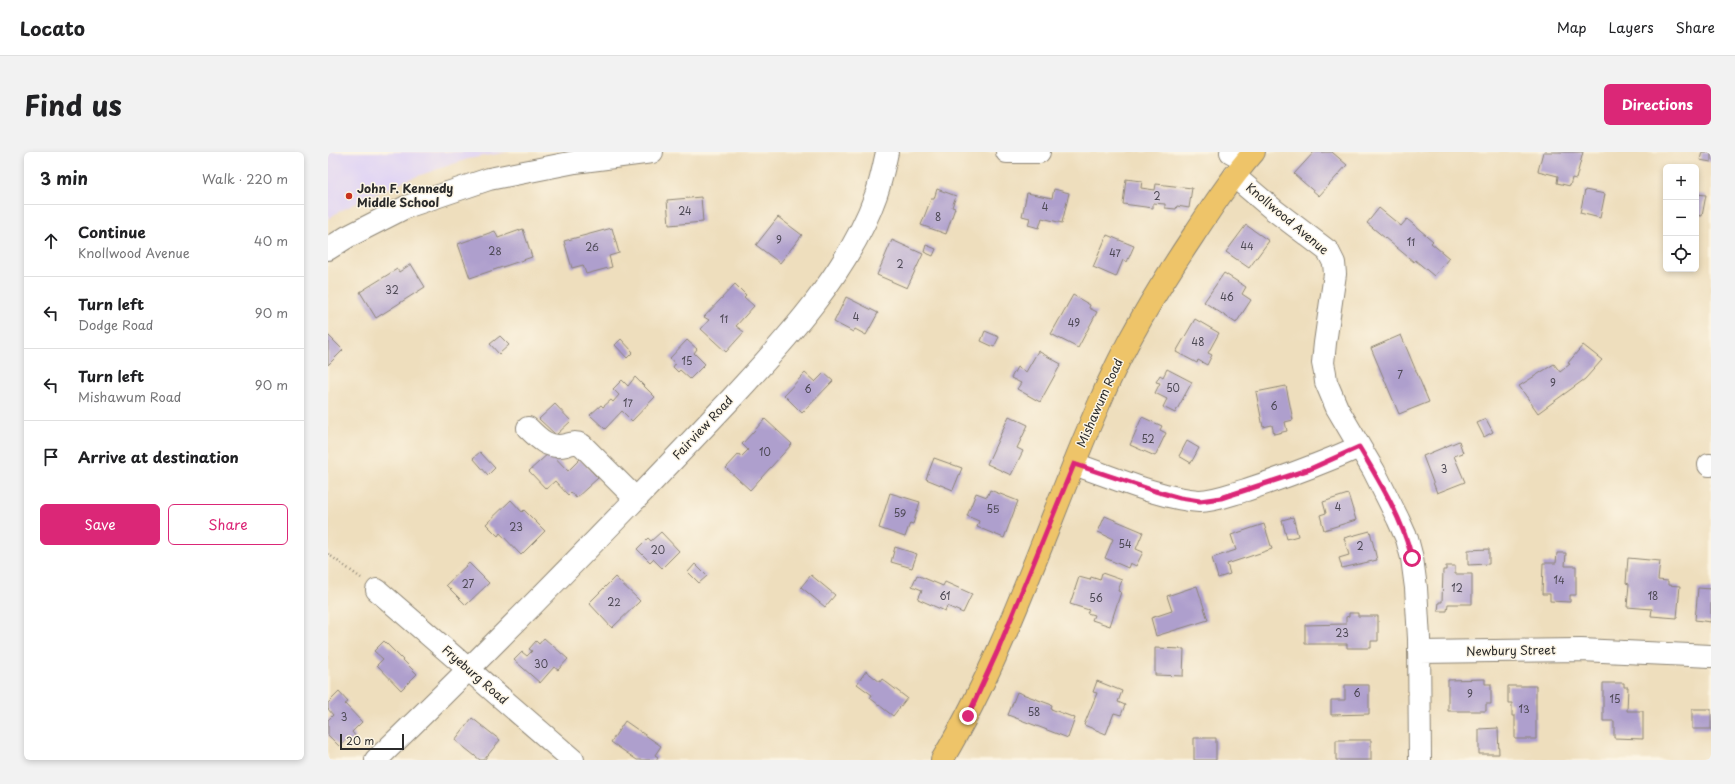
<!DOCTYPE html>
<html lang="en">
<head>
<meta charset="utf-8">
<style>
  :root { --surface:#fff; --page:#f2f2f2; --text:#202124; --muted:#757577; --line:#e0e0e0; --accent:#db2777 }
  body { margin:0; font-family:"Playpen Sans",sans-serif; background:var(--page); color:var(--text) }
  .controls { position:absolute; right:12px; top:12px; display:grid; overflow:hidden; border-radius:6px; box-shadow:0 2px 6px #0003 }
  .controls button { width:36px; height:36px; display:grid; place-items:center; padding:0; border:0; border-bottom:1px solid var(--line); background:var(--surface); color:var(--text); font:20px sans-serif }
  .scale { position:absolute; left:12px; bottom:10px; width:64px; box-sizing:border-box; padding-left:4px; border:2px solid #2b2b2b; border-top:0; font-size:11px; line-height:14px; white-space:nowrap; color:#2b2b2b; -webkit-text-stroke:3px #fcf5e5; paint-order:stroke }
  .stop { position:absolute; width:12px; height:12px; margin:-9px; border:3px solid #db2777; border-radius:50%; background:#fff }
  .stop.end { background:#db2777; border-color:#fff; box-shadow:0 1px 4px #0008 }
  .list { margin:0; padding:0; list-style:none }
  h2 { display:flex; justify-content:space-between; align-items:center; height:52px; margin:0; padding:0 16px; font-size:17px }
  h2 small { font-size:13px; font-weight:400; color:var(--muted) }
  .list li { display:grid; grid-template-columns:26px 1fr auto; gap:12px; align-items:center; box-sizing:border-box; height:72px; padding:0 16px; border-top:1px solid var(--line) }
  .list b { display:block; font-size:15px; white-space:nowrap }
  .list p { margin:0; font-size:13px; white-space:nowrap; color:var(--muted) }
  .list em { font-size:13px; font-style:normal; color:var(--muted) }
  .actions { display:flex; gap:8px; padding:12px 16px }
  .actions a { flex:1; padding:9px 0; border:1px solid var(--accent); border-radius:6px; text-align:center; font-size:14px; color:var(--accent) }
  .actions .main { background:var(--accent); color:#fff }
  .icon { flex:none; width:22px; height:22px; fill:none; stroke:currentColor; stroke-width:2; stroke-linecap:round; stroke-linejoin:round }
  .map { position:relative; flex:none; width:1383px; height:608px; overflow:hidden; border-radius:6px }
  header { display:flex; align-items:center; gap:24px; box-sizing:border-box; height:56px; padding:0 20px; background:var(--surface); border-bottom:1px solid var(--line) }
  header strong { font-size:19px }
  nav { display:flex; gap:22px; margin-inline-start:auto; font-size:14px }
  .intro { display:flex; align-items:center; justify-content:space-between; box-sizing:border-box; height:96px; padding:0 24px }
  h1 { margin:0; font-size:28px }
  .button { padding:10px 18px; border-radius:6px; background:var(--accent); color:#fff; font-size:14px; font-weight:700 }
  main { display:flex; gap:24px; padding:0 24px }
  aside { flex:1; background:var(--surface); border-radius:6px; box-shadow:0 2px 6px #0003 }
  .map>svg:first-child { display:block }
  .built { fill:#e0d4f4 }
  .building { fill:#ae9fcd }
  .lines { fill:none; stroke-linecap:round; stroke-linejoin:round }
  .minor-casing { stroke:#8c8474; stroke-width:24 }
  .major-casing { stroke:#8c8474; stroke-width:24 }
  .path { stroke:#8c8474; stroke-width:2.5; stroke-dasharray:1 3; stroke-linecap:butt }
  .minor { stroke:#fff; stroke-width:22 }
  .major { stroke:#eec469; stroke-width:22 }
  .route { stroke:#db2777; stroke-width:5 }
  .poi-dot { fill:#c8321e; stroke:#fcf5e5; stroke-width:1.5 }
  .labels { text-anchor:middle; stroke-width:3; stroke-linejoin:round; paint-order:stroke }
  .number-label { font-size:10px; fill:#4c4854 }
  .poi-label { font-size:12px; font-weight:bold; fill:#2b2b2b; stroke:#fcf5e5; text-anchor:start }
  .street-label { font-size:12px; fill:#2b2b2b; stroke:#fcf5e5 }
</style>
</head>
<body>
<header>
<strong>Locato</strong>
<nav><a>Map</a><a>Layers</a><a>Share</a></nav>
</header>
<div class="intro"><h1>Find us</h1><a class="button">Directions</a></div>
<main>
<aside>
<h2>3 min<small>Walk · 220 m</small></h2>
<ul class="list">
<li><svg class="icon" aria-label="ahead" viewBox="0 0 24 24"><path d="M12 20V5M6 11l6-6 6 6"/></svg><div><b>Continue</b><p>Knollwood Avenue</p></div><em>40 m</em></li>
<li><svg class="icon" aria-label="left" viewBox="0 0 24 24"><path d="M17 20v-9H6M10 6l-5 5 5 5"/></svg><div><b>Turn left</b><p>Dodge Road</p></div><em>90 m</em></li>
<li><svg class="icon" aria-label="left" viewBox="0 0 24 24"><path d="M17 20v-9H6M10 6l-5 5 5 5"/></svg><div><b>Turn left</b><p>Mishawum Road</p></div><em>90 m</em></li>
<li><svg class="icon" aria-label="arrive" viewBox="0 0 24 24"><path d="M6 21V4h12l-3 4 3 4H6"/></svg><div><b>Arrive at destination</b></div></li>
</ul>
<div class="actions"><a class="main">Save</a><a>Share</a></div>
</aside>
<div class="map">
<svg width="1383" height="608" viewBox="0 0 1383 608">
  <rect width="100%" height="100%" fill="#fcf5e5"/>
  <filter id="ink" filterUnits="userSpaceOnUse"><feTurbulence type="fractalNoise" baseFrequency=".025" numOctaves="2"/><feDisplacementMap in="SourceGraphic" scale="8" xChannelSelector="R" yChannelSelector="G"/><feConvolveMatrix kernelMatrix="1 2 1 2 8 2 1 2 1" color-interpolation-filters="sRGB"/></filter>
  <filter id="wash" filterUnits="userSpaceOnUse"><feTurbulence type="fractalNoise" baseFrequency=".012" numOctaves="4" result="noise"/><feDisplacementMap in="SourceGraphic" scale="16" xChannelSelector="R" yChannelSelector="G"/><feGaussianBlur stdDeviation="0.9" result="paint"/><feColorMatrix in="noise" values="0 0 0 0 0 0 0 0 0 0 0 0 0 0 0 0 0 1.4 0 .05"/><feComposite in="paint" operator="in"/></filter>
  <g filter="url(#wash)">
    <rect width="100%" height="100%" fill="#eedebd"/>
    <path class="built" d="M0,0h181l-41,7 -65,22 -65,31 -10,7z"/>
    <g id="blocks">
      <path class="building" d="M986,0h18l15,13 -28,31 -25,-22z
        M1215,0h40l-7,27 -4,-1 -2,8 -13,-3 1,-7 -20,-5z
        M1374,0h9v10l-11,-2z
        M798,27l16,2 -1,7 14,2 1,-6 36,4 -3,20 -12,-2 -1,3 -11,-1v-4l-12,-1v5l-30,-4z
        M609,37l19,7 -4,11 3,1 -9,26 -25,-9 10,-26h3z
        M726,37l15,4 -7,30 -20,-5 -3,10 -11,-3 2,-7 -8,-2 5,-23 25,5z
        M1257,38l20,4 -5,24 -20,-5z
        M1368,42l10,1 -4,21 -6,-1z
        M373,45l2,25 -34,3 -2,-25z
        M1051,56l22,18 6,-7 26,22 -2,2 18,15 -15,18 -19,-16 -1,2 -47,-39z
        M450,65l24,18 -22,28 -24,-18z
        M918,73l23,16 -20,27 -23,-16z
        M284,76l7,25 -10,3 3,11 -26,7 -3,-9 -11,3 -8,-27z
        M195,77l9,28 -62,21 -12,-34 37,-13 3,7z
        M779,83l27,11 -7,16 -4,-2 -7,17 -23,-10z
        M564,88l31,14 -16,34 -30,-13z
        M598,93l10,4 -3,7 -9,-4z
        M83,112l14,23 -49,31 -16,-26 37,-23 2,3z
        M896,121l22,14 -4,7 9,6 -15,23 -32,-21z
        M407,132l11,11 -2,2 10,9 -18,20 8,6 -18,20 -25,-23 8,-9 -5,-3z
        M745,143l17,10 -1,3 8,4 -19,36 -27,-14z
        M518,145l32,16 -12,22 -11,-6 -2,3 -19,-10z
        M867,167l24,14 -11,20 4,2 -5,10 -9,-5 -1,3 -21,-11z
        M657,179l14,6 -5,10 -13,-6z
        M0,183l15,15 -15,15z
        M1073,183l28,67 -30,12 -28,-66z
        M172,184l9,9 -10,9 -9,-10z
        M293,187l12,13 -6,6 -12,-13z
        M359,188l10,9 -3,4 11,11 -15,15 -10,-9 -2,2 -5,-5 2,-3 -5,-6z
        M1255,193l19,15 -17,19 -47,34 -19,-27 35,-22 6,8 10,-8 -2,-1z
        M710,199l23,13 -21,38 -23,-13 4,-6 -10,-5 6,-11 9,5z
        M839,217l25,13 -17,31 -12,-6 4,-8 -12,-6 5,-10 -4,-1 4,-7 3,2z
        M477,221l10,9 9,-9 9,8 -31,32 -18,-18z
        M307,225l20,20 -23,24 -10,-10 -17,18 -15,-14 11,-10 2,2 8,-7 2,2 6,-7 -6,-6 9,-9 6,6z
        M958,234l7,34 -8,2 2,9 -13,3 -2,-9 -9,2 -7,-35z
        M227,252l16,17 -15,14 -17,-16z
        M681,264l19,9 -11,23 6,3 -12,24 -24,-11z
        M814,265l20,9 -2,4 6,3 -11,23 -25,-11z
        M437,267l27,25 -42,46 -24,-22 13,-14 2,3 7,-7 -6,-6z
        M1158,267l7,13 -9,5 -7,-14z
        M859,289l12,7 -8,15 -12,-7z
        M1131,289l4,12 -9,3 11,26 -28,11 -14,-37z
        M152,300l15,16 -7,7 -15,-17z
        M222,300l18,19 12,-12 18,19 -22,20 -5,-6 -3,3 -13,-14 -9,8 -17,-18z
        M606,306l28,10 -9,22 -27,-11z
        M662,338l28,11 -14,37 -27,-11 2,-6 -12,-5 9,-23 11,4z
        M562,341l30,9 -7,22 -3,-1 -5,14 -26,-9z
        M1020,342l8,26 -32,10 -4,-15 6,-2 -3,-11z
        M183,348l11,12 2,-2 21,21 -24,24 -21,-22 -2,3 -12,-12z
        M777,364l38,16 -7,17 7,3 -7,14 -6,-3 -2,5 -23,-10 8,-19 -15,-7z
        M965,365l5,19 -11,3 -5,-19z
        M936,372l8,25 -45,15 3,10 -12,4 -6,-20 24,-8 -5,-15z
        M1042,379l7,29 -35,8 -3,-10 10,-3 -5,-17z
        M333,380l18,19 -17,17 -9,-9 -3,3 -13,-13 11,-11 3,3z
        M567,395l22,7 -5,14 -21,-6z
        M1161,397v15l-21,1v-15z
        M1229,401h9l-1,13h11v29h-6v7l-20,-1v-7h-8l1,-31h13z
        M1300,406l32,3 -2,19 10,1v4l12,1 -3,32 -26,-2 1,-7 -25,-2 2,-23 -3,-1z
        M141,411l20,20 -23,22 -20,-20z
        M367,412l12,12 -8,7 -11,-11z
        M1118,414h9v8h17v30h-24l-1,7h-9l1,-9h3l1,-32h3z
        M774,421l20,7 -4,11 3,1 -11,34 -18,-6 2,-5 -7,-2 2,-3 -19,-6 9,-27 11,3 1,-3 9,3z
        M483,423l24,20 -10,12 -24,-20z
        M589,423l26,11 2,-4 27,12 -9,19 -16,-7 -2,5 -27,-12 4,-9 -10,-4z
        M287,425l25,24 -28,27 -23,-25z
        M869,434l11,34 -52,16 -5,-18 21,-7 -5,-15z
        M1370,436l13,1v33l-16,-2z
        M1021,461h9v3h20v25h-7v7h-24v-4h-42v-19l41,-1v-7l3,-1z
        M216,486l24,21 -10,11 -4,-3 -14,16 -26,-23 8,-8 5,4 5,-5 -3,-2 7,-8 3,3z
        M56,489l33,33 -16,16 -24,-25 6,-6 -9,-8z
        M827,496l29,1 -1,27 -28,-1z
        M538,519l14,11 2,-3 25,19 -14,18 -23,-18 2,-3 -15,-11z
        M1157,527v5h6v20h-5v7h-38v-31z
        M769,529l25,10 -4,11 7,3 -4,10 -7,-2 -8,21 -22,-9 13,-32 -4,-1z
        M1275,531h21v4h4l-1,24h16v28l-29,-1v-17h-11z
        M1017,533h24v29l-38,1v-15h14z
        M1180,534h28v53h-21v-23h-3v-13h-4z
        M11,540l9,10 -3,2 17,18 -10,10 4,5 -5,5 -4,-3 -8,7 -11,-11v-15l5,-5 -5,-6v-6z
        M689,540l35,13 -1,4 24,9 -7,20 -60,-23z
        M1364,557h19v20h-19z
        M144,566l28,22 -16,20h-4l-25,-20z
        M297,569l36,25 -6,9 3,2 -2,3h-19l-26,-18z
        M1170,576l1,26h-20v-25z
        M866,586h22v22h-22z
        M1008,588h35v20h-35z"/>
    </g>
  </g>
  <g filter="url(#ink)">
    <use href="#blocks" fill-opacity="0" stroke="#8c8474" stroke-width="1"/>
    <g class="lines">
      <g class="minor-casing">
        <path id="minor" d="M679,0h32
          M903,0l15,8
          M906,24l40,34 54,41 6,12 1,11 -10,69 -2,20 2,10 1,9 11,26 37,63 24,48 9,20 5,19 4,30 3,51 1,121
          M0,97l19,-12 59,-30 83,-28 86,-17 77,-10
          M200,276c12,12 21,21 38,17 6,-2 10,-3 16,0l54,54
          M746,312c36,12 88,35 125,37 16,0 32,-7 47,-11 39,-13 75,-26 113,-43
          M1381,313h2
          M49,438l196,170
          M1091,500l162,-2 130,6
          M48,608c86,-83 170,-168 253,-254 34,-35 67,-70 100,-105 55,-59 120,-129 147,-206 5,-14 8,-29 11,-43"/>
      </g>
      <g class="major-casing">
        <path id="major" d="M614,608c67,-112 105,-238 157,-356 25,-60 58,-114 94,-168 19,-29 38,-58 61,-84"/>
      </g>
      <path class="path" d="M0,402l33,24"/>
      <use href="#minor" class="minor"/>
      <use href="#major" class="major"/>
    </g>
  </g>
  <g class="lines" filter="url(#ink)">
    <path class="route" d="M640,564l30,-66 76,-186 81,27 25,7 20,3 21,-3 89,-29 49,-22c21,35 43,71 53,111"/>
  </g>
  <circle class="poi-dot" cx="21" cy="44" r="4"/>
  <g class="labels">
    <g class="number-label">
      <text x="829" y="48">2</text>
      <text x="717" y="59">4</text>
      <text x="357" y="63">24</text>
      <text x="610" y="69">8</text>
      <text x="451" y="92">9</text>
      <text x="1083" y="94">11</text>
      <text x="919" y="98">44</text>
      <text x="264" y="99">26</text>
      <text x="167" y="103">28</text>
      <text x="787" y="105">47</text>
      <text x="572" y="116">2</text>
      <text x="64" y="142">32</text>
      <text x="899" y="149">46</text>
      <text x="528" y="169">4</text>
      <text x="396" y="171">11</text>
      <text x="746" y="175">49</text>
      <text x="870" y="194">48</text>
      <text x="359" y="213">15</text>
      <text x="1072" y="227">7</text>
      <text x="1225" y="235">9</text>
      <text x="845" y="240">50</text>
      <text x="480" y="241">6</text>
      <text x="300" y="255">17</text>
      <text x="946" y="258">6</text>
      <text x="820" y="291">52</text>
      <text x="437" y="304">10</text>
      <text x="1116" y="321">3</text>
      <text x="1010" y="359">4</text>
      <text x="665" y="361">55</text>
      <text x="572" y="365">59</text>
      <text x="188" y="379">23</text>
      <text x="797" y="396">54</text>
      <text x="1032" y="398">2</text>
      <text x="330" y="402">20</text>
      <text x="1231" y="432">14</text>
      <text x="140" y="436">27</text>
      <text x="1129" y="440">12</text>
      <text x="617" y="448">61</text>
      <text x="1325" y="448">18</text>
      <text x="768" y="450">56</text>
      <text x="286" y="454">22</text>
      <text x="1014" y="485">23</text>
      <text x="213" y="516">30</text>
      <text x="1029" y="545">6</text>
      <text x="1142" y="546">9</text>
      <text x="1287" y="551">15</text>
      <text x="1196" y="561">13</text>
      <text x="706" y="564">58</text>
      <text x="16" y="569">3</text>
    </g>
    <g class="poi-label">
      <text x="29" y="41">John F. Kennedy<tspan x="29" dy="14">Middle School</tspan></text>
    </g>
    <g class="street-label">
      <text transform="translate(959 67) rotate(40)" y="4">Knollwood Avenue</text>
      <text transform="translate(772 251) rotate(-66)" y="4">Mishawum Road</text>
      <text transform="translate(375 276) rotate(-47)" y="4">Fairview Road</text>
      <text transform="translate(1183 499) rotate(-1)" y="4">Newbury Street</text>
      <text transform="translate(147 523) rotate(41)" y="4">Fryeburg Road</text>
    </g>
  </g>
</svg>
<div class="controls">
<button>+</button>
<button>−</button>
<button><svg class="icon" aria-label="locate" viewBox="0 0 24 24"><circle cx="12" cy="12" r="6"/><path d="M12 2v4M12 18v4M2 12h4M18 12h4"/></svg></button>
</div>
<div class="scale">20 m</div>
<div class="stop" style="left:1084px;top:406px"></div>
<div class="stop end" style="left:640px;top:564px"></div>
</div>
</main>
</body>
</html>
